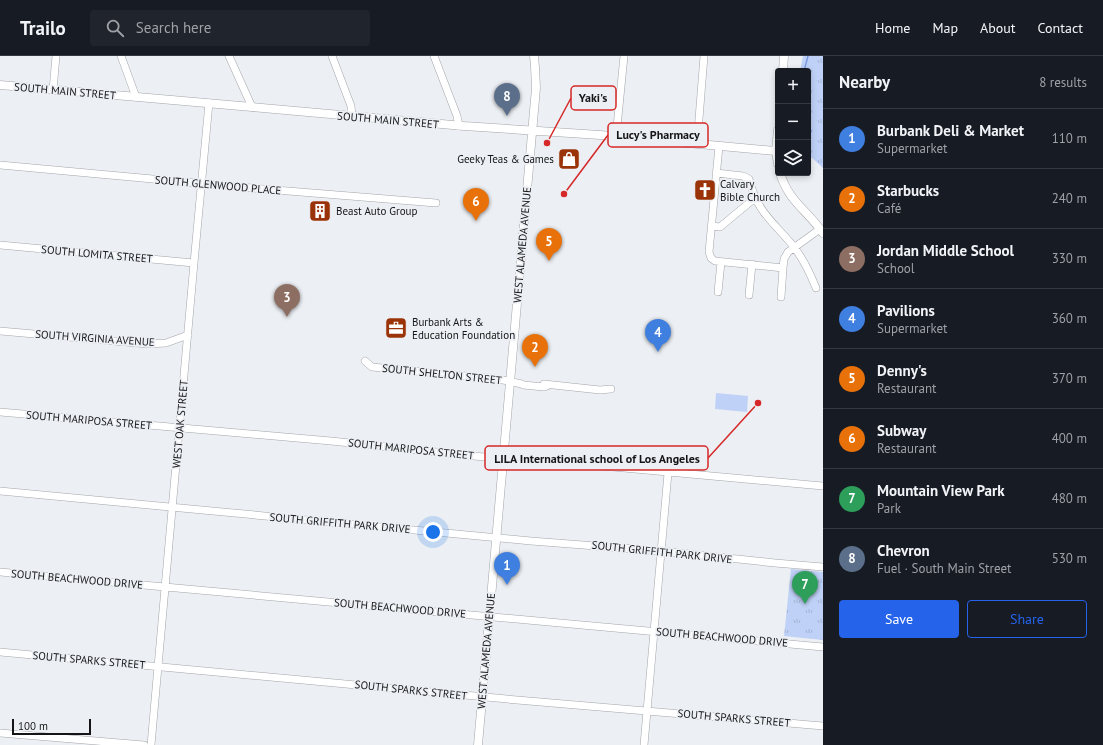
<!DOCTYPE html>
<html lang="en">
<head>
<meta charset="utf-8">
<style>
  :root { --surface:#171b24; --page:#20242c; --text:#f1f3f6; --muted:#9ea1a6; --line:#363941; --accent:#2563eb }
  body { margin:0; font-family:"PT Sans",sans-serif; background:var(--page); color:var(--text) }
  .controls { position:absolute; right:12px; top:12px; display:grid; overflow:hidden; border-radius:4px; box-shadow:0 2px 6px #0003 }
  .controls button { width:36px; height:36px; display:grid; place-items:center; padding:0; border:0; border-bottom:1px solid var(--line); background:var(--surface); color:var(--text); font:20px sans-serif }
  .scale { position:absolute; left:12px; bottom:10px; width:79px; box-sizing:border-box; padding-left:4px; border:2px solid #151517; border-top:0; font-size:11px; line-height:14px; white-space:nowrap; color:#151517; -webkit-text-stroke:3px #eceff3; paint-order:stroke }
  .you { position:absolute; left:433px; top:476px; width:14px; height:14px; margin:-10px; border:3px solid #fff; border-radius:50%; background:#1a73e8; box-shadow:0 0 0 6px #1a73e833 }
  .badge { display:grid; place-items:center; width:26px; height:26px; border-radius:50%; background:var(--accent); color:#fff; font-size:13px; font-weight:700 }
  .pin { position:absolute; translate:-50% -33px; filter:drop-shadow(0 1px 2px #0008) }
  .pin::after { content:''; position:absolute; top:21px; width:14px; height:12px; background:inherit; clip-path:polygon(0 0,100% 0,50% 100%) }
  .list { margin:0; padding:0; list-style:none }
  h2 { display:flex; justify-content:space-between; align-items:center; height:52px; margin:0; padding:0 16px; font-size:17px }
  h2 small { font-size:13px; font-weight:400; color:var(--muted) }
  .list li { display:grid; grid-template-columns:26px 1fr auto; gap:12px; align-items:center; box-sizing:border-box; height:60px; padding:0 16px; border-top:1px solid var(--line) }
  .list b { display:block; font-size:15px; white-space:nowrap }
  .list p { margin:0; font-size:13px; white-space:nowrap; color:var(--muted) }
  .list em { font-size:13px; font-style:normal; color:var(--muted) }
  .actions { display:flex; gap:8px; padding:12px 16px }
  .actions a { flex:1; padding:9px 0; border:1px solid var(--accent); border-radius:4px; text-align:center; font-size:14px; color:var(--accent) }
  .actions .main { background:var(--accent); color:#fff }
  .icon { flex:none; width:22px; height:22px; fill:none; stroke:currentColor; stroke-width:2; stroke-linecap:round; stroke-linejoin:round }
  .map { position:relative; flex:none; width:823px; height:689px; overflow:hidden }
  header { display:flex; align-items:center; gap:24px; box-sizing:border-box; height:56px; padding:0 20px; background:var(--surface); border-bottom:1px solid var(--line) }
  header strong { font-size:19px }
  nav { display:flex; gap:22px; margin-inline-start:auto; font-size:14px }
  .search { width:280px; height:36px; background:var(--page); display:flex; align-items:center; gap:10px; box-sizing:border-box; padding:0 14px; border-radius:4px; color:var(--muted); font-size:15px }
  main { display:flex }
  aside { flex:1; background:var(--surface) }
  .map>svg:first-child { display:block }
  .grass { fill:url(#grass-tufts) }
  .pitch { fill:#bfd1f7 }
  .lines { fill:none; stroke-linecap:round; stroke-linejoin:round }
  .stream { stroke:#7b9be0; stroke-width:1.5 }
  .minor-casing { stroke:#a3a5a9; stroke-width:8 }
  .major-casing { stroke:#a3a5a9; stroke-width:9 }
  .minor { stroke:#fff; stroke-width:7 }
  .major { stroke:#fff; stroke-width:8 }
  .labels { text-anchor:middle; stroke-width:3.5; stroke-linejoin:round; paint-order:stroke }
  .street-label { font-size:11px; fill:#151517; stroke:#eceff3 }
  .poi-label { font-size:11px; fill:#151517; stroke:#eceff3; text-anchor:start }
  .leader { fill:none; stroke:#d62828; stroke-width:1.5 }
  .callout-dot { fill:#d62828; stroke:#eceff3; stroke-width:1.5 }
  .callout { fill:#eceff3; stroke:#d62828; stroke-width:1.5 }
  .callout-label { font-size:12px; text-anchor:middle; font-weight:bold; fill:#151517 }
</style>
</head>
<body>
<header>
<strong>Trailo</strong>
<div class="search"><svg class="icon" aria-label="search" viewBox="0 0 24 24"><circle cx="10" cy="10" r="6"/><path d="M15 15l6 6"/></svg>Search here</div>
<nav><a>Home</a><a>Map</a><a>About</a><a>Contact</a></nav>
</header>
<main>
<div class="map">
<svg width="823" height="689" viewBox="0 0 823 689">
  <defs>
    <pattern id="grass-tufts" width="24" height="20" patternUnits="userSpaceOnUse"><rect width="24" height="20" fill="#bfd1f7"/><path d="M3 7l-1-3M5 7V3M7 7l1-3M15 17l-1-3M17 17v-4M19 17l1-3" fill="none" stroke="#a3b3d3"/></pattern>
  </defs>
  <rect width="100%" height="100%" fill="#eceff3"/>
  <path class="grass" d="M803,0h20v112l-12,-11 -3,-11v-75h-8z
    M791,513l32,3v68l-39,-4z"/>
  <path class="pitch" d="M716,337l32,3 -1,16 -32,-3z"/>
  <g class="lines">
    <path class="stream" d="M804,15l4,-15
      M808,67l3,8"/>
    <g class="minor-casing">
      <path id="minor" d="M121,0l15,41
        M229,0l23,51
        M332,0l19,50 1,11
        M434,0l23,60 2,10
        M53,34l3,-34
        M616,81l8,-81
        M697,88l7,-88
        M719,90l-10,106 2,6 4,3 68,7 1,-9 4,-7 32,-23
        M0,109l240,22 196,16
        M716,117l27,3 6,3c9,35 24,42 45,68 10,13 16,26 22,41
        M711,170l9,1 35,-29
        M0,189l194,18
        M718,236l3,-30
        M749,239l3,-31
        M781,241l2,-29
        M0,275l148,13 18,-1 22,-8
        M365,305l7,6 126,12 24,5 1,1 21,2 3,-1
        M544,328l56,6 11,-1
        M0,356l331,29 172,18 55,3 265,24
        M0,435l531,50 130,10 114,12 48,4
        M0,516l823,75
        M0,596l517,48 306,26
        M0,677l144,12
        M151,689l43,-482 15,-160
        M644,689l24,-272"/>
    </g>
    <g class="major-casing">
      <path id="major" d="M783,15l1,-15
        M0,29l252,22 212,19 136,9 176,16
        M778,74l-2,21 2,13
        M780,117c9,29 27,37 43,60
        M478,689l58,-657 -1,-21 -1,-11"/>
    </g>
    <use href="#minor" class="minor"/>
    <use href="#major" class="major"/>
  </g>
  <defs>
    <g id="shop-square" transform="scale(1.15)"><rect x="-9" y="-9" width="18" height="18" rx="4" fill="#9a3408" stroke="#eceff3"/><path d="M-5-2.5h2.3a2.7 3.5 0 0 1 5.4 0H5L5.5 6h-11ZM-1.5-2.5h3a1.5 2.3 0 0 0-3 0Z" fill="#fff"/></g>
    <g id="church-square" transform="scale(1.15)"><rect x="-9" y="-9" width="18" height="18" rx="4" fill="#9a3408" stroke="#eceff3"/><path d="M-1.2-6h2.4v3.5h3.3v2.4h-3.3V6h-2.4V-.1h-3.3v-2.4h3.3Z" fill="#fff"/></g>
    <g id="building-square" transform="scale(1.15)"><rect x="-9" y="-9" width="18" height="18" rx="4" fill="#9a3408" stroke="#eceff3"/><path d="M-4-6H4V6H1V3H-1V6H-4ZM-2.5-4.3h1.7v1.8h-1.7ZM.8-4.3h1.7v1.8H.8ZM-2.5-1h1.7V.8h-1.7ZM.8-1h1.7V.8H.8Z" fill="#fff"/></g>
    <g id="office-square" transform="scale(1.15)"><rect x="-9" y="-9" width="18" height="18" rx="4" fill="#9a3408" stroke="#eceff3"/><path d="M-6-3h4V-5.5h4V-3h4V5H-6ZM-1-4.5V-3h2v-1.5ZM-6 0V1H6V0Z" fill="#fff"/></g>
  </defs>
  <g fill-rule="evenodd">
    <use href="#shop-square" x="569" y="103"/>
    <use href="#church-square" x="705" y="134"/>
    <use href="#building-square" x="320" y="155"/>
    <use href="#office-square" x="396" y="272"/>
  </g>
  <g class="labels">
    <g class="street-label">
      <text transform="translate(65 35) rotate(5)" y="4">SOUTH MAIN STREET</text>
      <text transform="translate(388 64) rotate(5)" y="4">SOUTH MAIN STREET</text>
      <text transform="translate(218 129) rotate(5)" y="4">SOUTH GLENWOOD PLACE</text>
      <text transform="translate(522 189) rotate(-85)" y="4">WEST ALAMEDA AVENUE</text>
      <text transform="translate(97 198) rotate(5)" y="4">SOUTH LOMITA STREET</text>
      <text transform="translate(95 282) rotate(4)" y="4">SOUTH VIRGINIA AVENUE</text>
      <text transform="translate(442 318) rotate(6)" y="4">SOUTH SHELTON STREET</text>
      <text transform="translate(89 364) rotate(5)" y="4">SOUTH MARIPOSA STREET</text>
      <text transform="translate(180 368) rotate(-85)" y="4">WEST OAK STREET</text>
      <text transform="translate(411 393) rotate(6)" y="4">SOUTH MARIPOSA STREET</text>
      <text transform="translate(340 467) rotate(5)" y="4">SOUTH GRIFFITH PARK DRIVE</text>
      <text transform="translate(662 496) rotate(6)" y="4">SOUTH GRIFFITH PARK DRIVE</text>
      <text transform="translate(77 523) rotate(5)" y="4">SOUTH BEACHWOOD DRIVE</text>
      <text transform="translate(400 552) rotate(5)" y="4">SOUTH BEACHWOOD DRIVE</text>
      <text transform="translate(722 581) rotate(5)" y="4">SOUTH BEACHWOOD DRIVE</text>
      <text transform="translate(486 595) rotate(-85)" y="4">WEST ALAMEDA AVENUE</text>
      <text transform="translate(89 604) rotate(5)" y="4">SOUTH SPARKS STREET</text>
      <text transform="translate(411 634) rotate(6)" y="4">SOUTH SPARKS STREET</text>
      <text transform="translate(734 662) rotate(5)" y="4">SOUTH SPARKS STREET</text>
    </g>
    <g class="poi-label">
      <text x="554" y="107" text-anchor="end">Geeky Teas &amp; Games</text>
      <text x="720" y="132">Calvary<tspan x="720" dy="13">Bible Church</tspan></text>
      <text x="336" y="159">Beast Auto Group</text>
      <text x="412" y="270">Burbank Arts &amp;<tspan x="412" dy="13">Education Foundation</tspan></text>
    </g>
  </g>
  <path class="leader" d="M547 87L571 42M564 138L608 79M758 347L708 402"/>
  <g class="callout-dot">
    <circle cx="547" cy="87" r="4"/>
    <circle cx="564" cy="138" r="4"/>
    <circle cx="758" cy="347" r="4"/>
  </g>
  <g class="callout">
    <rect x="571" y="30" width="45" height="24" rx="4"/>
    <rect x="608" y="67" width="100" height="24" rx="4"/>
    <rect x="485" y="390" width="223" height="24" rx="4"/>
  </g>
  <g class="callout-label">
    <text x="593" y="46">Yaki's</text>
    <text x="658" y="83">Lucy's Pharmacy</text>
    <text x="597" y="407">LILA International school of Los Angeles</text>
  </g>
</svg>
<div class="controls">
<button>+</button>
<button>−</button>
<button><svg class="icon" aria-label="layers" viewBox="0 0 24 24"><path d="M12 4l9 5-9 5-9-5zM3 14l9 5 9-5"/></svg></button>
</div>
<div class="scale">100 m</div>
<div class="you"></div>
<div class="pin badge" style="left:507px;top:529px;background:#3f7fe0">1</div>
<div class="pin badge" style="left:535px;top:311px;background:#e8710a">2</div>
<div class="pin badge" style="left:287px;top:261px;background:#8d6e63">3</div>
<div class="pin badge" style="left:658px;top:296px;background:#3f7fe0">4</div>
<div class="pin badge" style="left:549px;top:205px;background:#e8710a">5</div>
<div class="pin badge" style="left:476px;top:165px;background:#e8710a">6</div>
<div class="pin badge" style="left:805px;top:548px;background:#2e9e5b">7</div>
<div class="pin badge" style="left:507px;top:60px;background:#5c6f8a">8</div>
</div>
<aside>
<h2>Nearby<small>8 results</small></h2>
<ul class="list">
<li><span class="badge" style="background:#3f7fe0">1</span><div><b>Burbank Deli &amp; Market</b><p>Supermarket</p></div><em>110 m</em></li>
<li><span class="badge" style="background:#e8710a">2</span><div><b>Starbucks</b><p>Café</p></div><em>240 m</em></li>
<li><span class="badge" style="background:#8d6e63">3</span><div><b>Jordan Middle School</b><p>School</p></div><em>330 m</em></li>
<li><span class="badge" style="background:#3f7fe0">4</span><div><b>Pavilions</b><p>Supermarket</p></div><em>360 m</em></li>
<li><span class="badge" style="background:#e8710a">5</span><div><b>Denny's</b><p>Restaurant</p></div><em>370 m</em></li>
<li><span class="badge" style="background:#e8710a">6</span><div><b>Subway</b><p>Restaurant</p></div><em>400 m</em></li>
<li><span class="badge" style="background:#2e9e5b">7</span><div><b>Mountain View Park</b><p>Park</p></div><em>480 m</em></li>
<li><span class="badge" style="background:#5c6f8a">8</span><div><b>Chevron</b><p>Fuel · South Main Street</p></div><em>530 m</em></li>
</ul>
<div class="actions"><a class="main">Save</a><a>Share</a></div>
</aside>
</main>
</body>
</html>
